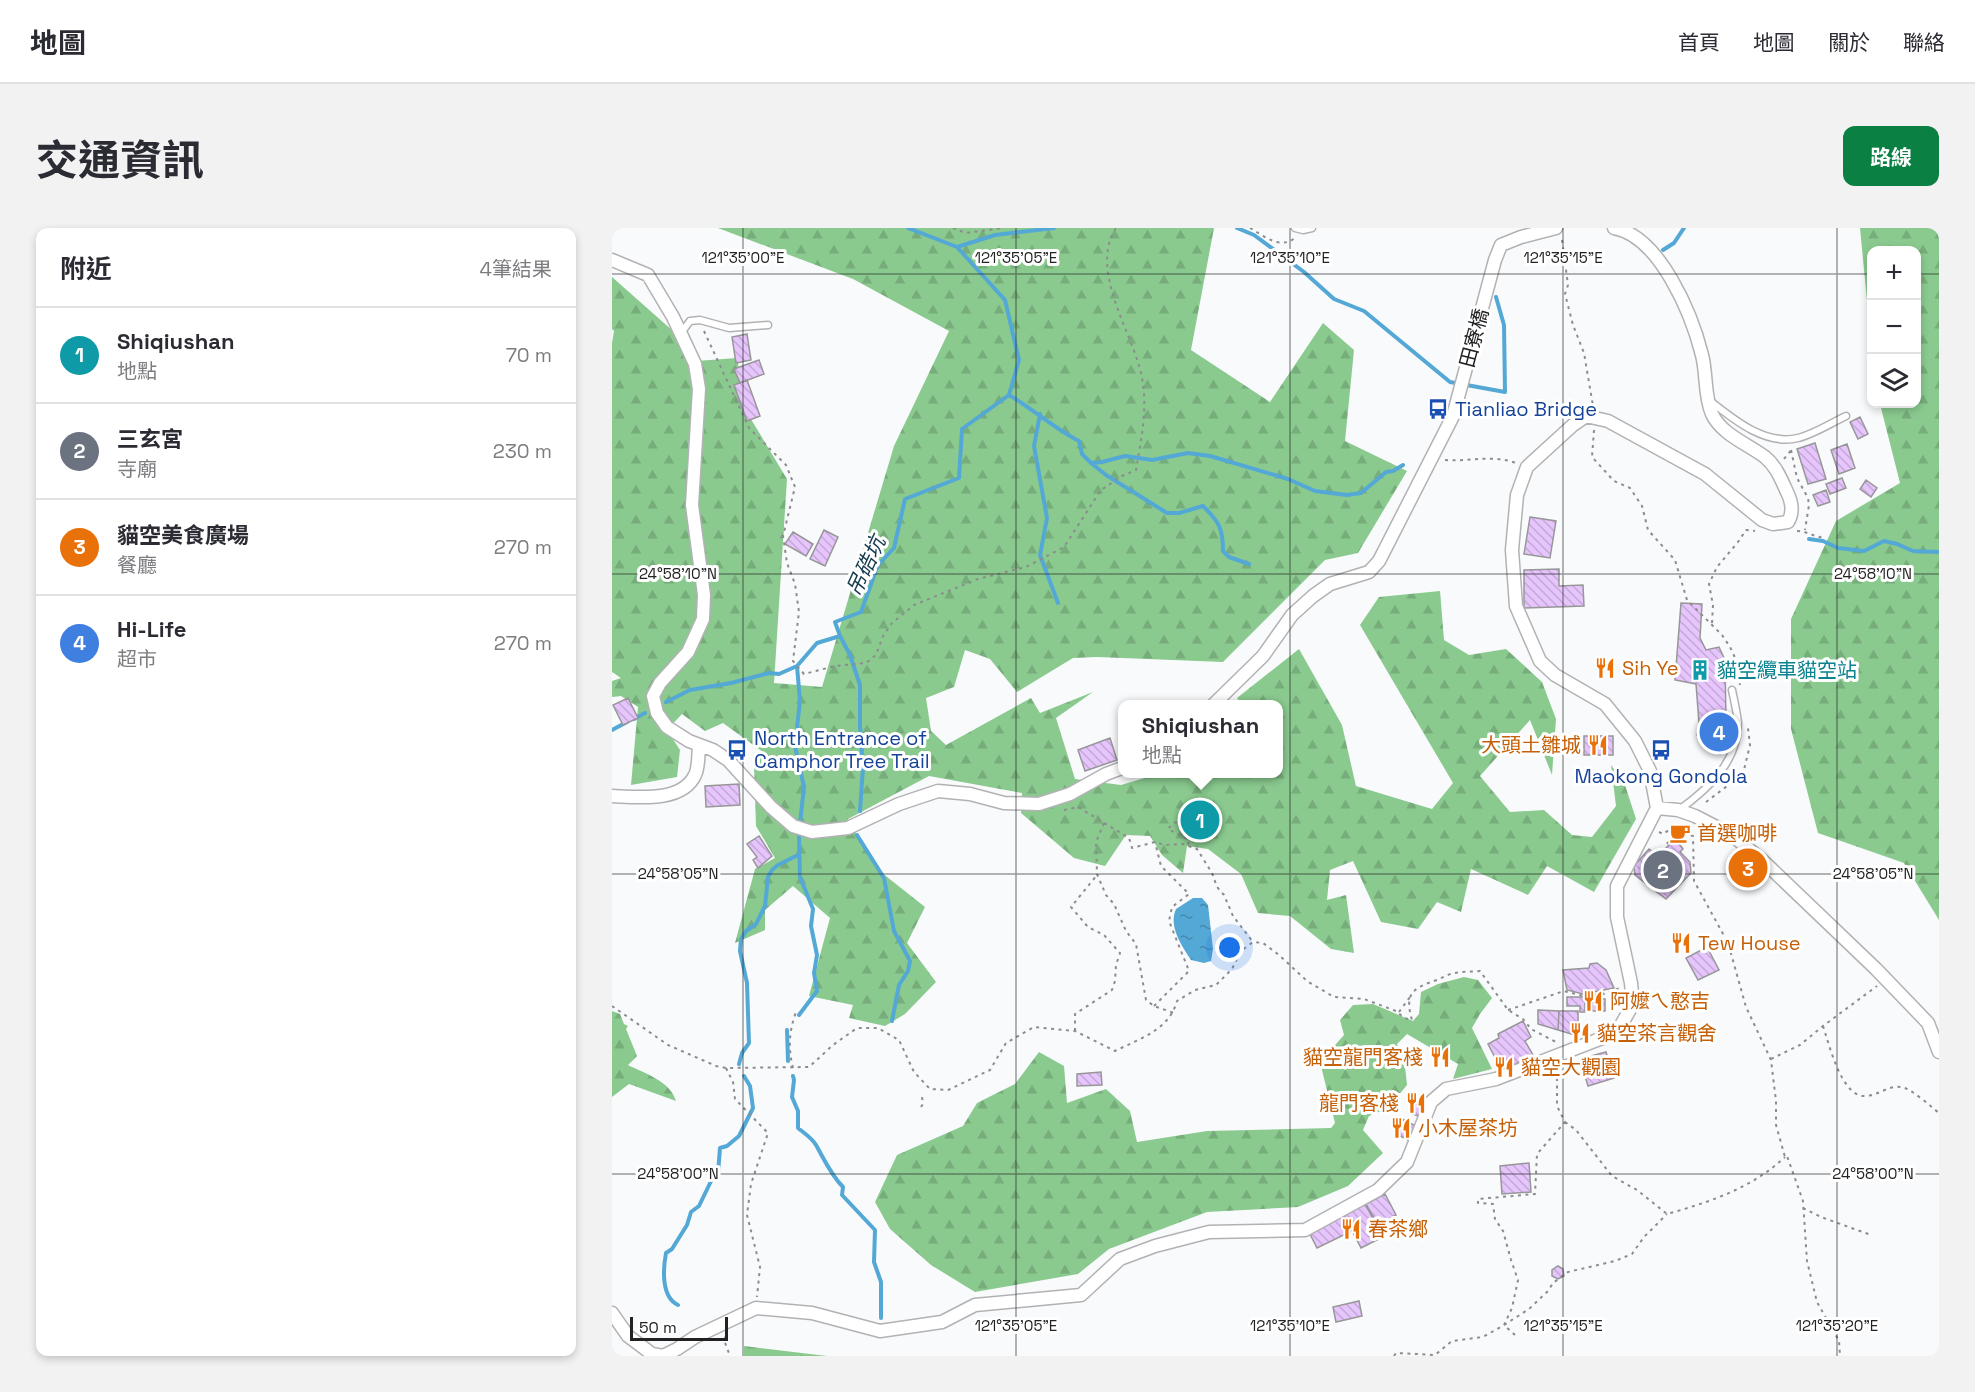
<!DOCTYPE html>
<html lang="zh-TW">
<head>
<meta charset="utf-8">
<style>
  :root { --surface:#fff; --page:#f2f2f3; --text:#2b2b33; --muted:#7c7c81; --line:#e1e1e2; --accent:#0b8043 }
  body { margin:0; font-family:"Space Grotesk","Noto Sans TC",sans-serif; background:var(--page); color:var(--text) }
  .controls { position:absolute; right:18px; top:18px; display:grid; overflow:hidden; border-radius:12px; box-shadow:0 3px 9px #0003 }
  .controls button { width:54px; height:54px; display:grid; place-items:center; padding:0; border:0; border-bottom:2px solid var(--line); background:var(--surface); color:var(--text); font:30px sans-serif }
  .scale { position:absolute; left:18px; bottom:15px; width:98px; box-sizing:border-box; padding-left:6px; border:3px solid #222223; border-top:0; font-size:16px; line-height:21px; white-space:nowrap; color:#222223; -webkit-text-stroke:4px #fff; paint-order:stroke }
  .you { position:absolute; left:618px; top:720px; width:21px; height:21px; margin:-15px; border:4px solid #fff; border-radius:50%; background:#1a73e8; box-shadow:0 0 0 9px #1a73e833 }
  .badge { display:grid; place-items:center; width:39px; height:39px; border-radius:50%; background:var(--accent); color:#fff; font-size:20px; font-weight:700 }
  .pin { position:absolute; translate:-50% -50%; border:3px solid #fff; box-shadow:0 2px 6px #0006 }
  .popup { position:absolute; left:506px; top:472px; width:165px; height:78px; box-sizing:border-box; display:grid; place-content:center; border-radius:12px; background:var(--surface); filter:drop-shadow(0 2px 4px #0005); font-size:20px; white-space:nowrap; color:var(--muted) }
  .popup b { font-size:22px; color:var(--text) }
  .popup::after { content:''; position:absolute; left:50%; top:100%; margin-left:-12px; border:12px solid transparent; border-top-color:var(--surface) }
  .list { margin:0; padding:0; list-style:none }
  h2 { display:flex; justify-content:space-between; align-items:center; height:78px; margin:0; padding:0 24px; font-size:26px }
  h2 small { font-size:20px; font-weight:400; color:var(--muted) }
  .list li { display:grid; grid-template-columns:39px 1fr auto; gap:18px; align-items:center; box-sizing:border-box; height:96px; padding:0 24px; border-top:2px solid var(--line) }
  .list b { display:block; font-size:22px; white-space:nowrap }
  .list p { margin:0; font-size:20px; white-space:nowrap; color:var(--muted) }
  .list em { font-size:20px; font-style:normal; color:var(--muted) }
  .icon { flex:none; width:33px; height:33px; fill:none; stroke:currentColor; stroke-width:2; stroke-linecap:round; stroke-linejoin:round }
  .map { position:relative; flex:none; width:1327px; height:1128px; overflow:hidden; border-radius:12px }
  header { display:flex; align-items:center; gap:36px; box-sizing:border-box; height:84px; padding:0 30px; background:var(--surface); border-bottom:2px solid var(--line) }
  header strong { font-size:28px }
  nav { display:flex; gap:33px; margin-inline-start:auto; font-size:21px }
  .intro { display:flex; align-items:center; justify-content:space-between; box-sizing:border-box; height:144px; padding:0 36px }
  h1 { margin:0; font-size:42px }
  .button { padding:15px 27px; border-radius:12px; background:var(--accent); color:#fff; font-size:21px; font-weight:700 }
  main { display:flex; gap:36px; padding:0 36px }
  aside { flex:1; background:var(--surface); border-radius:12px; box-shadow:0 3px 9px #0003 }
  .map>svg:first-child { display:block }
  .forest { fill:url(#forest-firs) }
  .water { fill:url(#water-ripples) }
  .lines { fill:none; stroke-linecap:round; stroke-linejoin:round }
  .stream { stroke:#54a8d6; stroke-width:4 }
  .building { fill:url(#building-back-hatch); stroke:#979698; stroke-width:1.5 }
  .service-casing { stroke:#b2b2b5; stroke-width:9 }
  .minor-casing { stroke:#b2b2b5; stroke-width:15 }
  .path { stroke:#8c8c8e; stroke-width:2; stroke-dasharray:3 4.5; stroke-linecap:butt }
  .service { stroke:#fff; stroke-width:6 }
  .minor { stroke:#fff; stroke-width:12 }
  .ticks { fill:none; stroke:#222223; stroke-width:1.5; stroke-opacity:0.45 }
  .labels { text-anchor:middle; stroke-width:6; stroke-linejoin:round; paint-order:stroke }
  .street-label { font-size:20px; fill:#222223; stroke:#fff }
  .transit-label { font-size:20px; fill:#164399; stroke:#fff; text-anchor:start }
  .food-label { font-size:20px; fill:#c56008; stroke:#fff; text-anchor:start }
  .culture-label { font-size:20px; fill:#0d838f; stroke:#fff; text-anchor:start }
  .water-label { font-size:21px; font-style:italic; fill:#153a4e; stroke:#fff }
  .ticks-label { font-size:15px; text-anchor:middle; fill:#222223; stroke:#fff; stroke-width:6; stroke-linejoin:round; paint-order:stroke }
</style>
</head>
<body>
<header>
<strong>地圖</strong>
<nav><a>首頁</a><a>地圖</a><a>關於</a><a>聯絡</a></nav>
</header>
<div class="intro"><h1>交通資訊</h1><a class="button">路線</a></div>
<main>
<aside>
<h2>附近<small>4筆結果</small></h2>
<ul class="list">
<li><span class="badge" style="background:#0f9aa8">1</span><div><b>Shiqiushan</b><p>地點</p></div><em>70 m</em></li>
<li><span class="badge" style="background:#6b7280">2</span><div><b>三玄宮</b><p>寺廟</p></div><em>230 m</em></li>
<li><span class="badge" style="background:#e8710a">3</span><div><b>貓空美食廣場</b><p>餐廳</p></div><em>270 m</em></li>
<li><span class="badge" style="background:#3f7fe0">4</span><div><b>Hi-Life</b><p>超市</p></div><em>270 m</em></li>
</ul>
</aside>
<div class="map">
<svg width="1327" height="1128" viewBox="0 0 1327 1128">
  <defs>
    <pattern id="forest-firs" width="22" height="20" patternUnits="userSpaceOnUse" patternTransform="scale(1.5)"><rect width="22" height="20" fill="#8aca8f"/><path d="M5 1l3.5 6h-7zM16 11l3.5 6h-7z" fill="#77ad7b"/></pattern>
    <pattern id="water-ripples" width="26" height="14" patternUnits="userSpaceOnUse" patternTransform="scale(1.5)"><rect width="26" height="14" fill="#54a8d6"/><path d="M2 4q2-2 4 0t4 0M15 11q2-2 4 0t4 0" fill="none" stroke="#4588ad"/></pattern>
    <pattern id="building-back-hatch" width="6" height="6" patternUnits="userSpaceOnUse" patternTransform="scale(1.5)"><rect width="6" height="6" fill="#e6c4fc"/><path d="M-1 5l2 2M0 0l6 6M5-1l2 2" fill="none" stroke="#c5a8d8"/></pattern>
  </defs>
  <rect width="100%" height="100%" fill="#f9fafc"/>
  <path class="forest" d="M106,0h496l-23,122 79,52 53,-79 31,27 -9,91 62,30 -49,82 -33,7 -102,102 -126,-5 -24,1 -56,34 -27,-33 -25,-9 -11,37 -28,11 5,33 15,14 85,-47 9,15 53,-21 -37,26 19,61 46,6 37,-11h120v-70h-37l-4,-6 62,-49 43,76 14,61 76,23 21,-26 -93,-158 19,-28 61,-6 4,49 25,15 37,-6 36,33 14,37 -4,56 -22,-55 -50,56 30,36 34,-2 28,25 20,2 24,-31 -5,-41 13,17 12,37 -42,73 -47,-26 -19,29 -57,-26 -10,43 -24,-10 -19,27 -37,-7 -28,-61 -23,9 -3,30 19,-5 8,58 -23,-4 -41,-33 -32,-3 -17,-39 -33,-25 -21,-3 -4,27 -21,-18 -12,-19 -24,-1 -21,31 -31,-8 -53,-45 1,-20 -93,-17 -81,43 29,50 48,38 -18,36 29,39 -31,32 -20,12 -36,-8 4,-13 -44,-9 21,-78 -37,-32 -28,24v20l-30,13 20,-74 20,-11 -19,-32 -2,-61 9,-13 -40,-29 -18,8 -23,-17 -15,16 13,20 -3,27 -46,8 7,-78 -17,-11 -9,1v-16l9,-3 -9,-6v-329l2,-12 -2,-2v-52l61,54 23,30 41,-3 9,53 41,68 -13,204 48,4 72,-241 55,-115 -96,-52z
    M1248,0h79v692l-35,-57 -86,-30 -27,-104v-110l45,-98 64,-38 -20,-79h36v-154h-44l-1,92z
    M852,749l14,3 14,18 -12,16 -8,14 20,41 -39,10 5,-15 -51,-30 -10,10 8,22 2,19 -19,23 -19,8 -6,14 20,23 -35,33 -50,21 -91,5 -98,37 -31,25 -103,18 -44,-27 -41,-36 -15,-27 22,-47 66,-29 14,-23 38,-19 24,-32 25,14 3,37 39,-14 24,22 7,31 70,-11 124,-3 4,-5 -15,-61 24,-27 -4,-15 13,-15 20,-1 40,17 6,-7 2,-22 17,-8z
    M0,783l8,3 4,10 4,2 -2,3 11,27 -9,9c18,9 42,16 48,36l-47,-17 -17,13z
    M132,1118l83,10h-83z"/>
  <path class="water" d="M581,670h9l6,7 5,44 -2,12 -7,2 -13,-3c-9,-14 -23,-34 -15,-51z"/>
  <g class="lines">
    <path class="stream" d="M625,0l17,7 50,37 30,27 30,12 86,71 55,10 -1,-67 -8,-28
      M345,19l38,-12 59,-7
      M1051,22l11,-7 10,-15
      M397,167c24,14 45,33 70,46l3,13 9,9 15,12 61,38h12l24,-7c16,16 20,22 20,45l6,6 20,7
      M428,186l-6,32 13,72 -7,37 18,48
      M479,235l11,-1 23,-6 27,4 36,-7 22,3 78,23 27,12 32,4 14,-2 25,-21 7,-1 10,-6
      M1197,311l14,2 15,7 26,3 20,-10 13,3 16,7 26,1
      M228,408l10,19 10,30v41l3,41 -3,44
      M185,438l3,35 -5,45 9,41 -4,36
      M54,474l24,-12 41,-7 38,-10 10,1 18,-8 20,-23 23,-7 -5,-14 26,-10 17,-47 16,-17 11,-49 54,-21 3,-49 47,-34 10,-35 -14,-60 -48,-53 -49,-19
      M22,491l11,-6
      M0,502l15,-8
      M245,607l27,43 10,53 16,30 -2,10 -9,14 -7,36
      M187,608l1,41 13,32 -2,17 6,29 -3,18 3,18 -18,24
      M175,802l1,31
      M127,836l3,-11 7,-10 -2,-60 -7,-32 1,-12 5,-8 10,-7 9,-18 3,-29 4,-7 6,-5 20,-10
      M181,848l1,4 -2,17 6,14v17c6,5 14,10 18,17 8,14 15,30 27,42l-1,8 33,35 -1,32 7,20v36
      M66,1077c-17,-8 -15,-36 -12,-52l6,-4 15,-24 4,-13 8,-6 14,-29 5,-4 2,-25 7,-2 12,-10 14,-28 -3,-22 -6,-10"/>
  </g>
  <path class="building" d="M135,106l4,26 -15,3 -4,-26z
    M147,132l5,14 -24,9 -6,-14z
    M135,152l13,36 -13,5 -13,-36z
    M1248,189l8,17 -10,5 -8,-17z
    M1203,215l11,36 -18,5 -11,-35z
    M1235,216l8,24 -16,6 -8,-24z
    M1230,250l4,10 -16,6 -4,-10z
    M1254,252l11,8 -6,9 -11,-8z
    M1214,262l4,12 -12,4 -5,-11z
    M918,289l26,4 -6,37 -26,-4z
    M212,302l14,7 -13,29 -15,-7z
    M181,304l20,12 -7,12 -21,-12z
    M947,341v17l24,-1 1,21 -60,2v-38z
    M1069,375l21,1 -2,34 6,12 13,-3 6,13 1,62 -6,32 -10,-4 -4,-10 -9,-5 2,-12 -3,-39 -21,-4z
    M16,470l10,20 -15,7 -10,-20z
    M972,508h29v19h-29z
    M498,510l7,22 -32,11 -7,-21z
    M127,556l1,21 -34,2 -1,-21z
    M147,608l13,20 -14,12 -5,-8 4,-3 -10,-13z
    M1063,610l8,11 -3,3 10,10 1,11 -25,26 -31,-24 -1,-9 15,-17 9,7 11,-11 -2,-2z
    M1095,719l12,23 -21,10 -12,-22z
    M985,735l9,7 8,18 -31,6 -16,-4 -4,-20 26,-2 1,-4z
    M955,769h18v2h3v5h-3v8h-5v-6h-13z
    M980,771h13v12h-13z
    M926,782l21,1 -1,19 -20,-6z
    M947,783h19v25l-20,-6z
    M911,793l8,16 -6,4 8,14 -31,16 -14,-27 11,-6 -1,-4z
    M994,824l8,26 -26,8 -8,-27z
    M489,844l1,13 -25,1v-12z
    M804,873l9,4 -5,12 -9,-4z
    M790,891l14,7 -6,15 -14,-7z
    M917,935l2,29 -29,2 -2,-28z
    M773,966l11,21 -18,10 -12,-21z
    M753,976l18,33 -22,11 -17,-33z
    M731,988l7,16 -33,16 -8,-16z
    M946,1038l5,3 1,7 -6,3 -6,-3v-6z
    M747,1073l3,15 -26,6 -3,-15z"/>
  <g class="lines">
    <g class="service-casing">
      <path id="service" d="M683,0l8,2 9,-2
        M69,105l9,-12 10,-1 29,8 39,-3
        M1097,172c24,19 56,46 89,38 16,-4 33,-15 48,-22
        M1067,582c29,-21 59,-48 59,-87 -1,-11 -4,-23 -6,-33"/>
    </g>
    <g class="minor-casing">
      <path id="minor" d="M0,32l36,15 25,42 22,47 4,25 -7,116 12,90 -1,24 -15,33 -28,31 -7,13 4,17 10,14 22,14 24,9 15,10 43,47 22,19 19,6 36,-4 51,-24 39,-13 32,3 34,9 35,1 31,-10 36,-20 16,-6
        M602,476l49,-48 29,-41 21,-19 17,-12 39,-12 10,-11 74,-145 42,-156 6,-15 20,-8 35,-9
        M0,568c25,1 70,7 83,-21 4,-8 3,-20 4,-29
        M1045,580l21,2 17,6 37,19 30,25 114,109 52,54 11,29
        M0,1085l16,23 24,18 11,2 14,-7 18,-12 61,-29 56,5 68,18 62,-9 33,-17 106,-10 39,-36 35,-13 54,-14 96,-2 73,-40 29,-28 24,-60 15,-13 50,-10 109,-42 15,-10 13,-23 -2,-21 -14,-66v-31l40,-78 -7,-37 -15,-30 -30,-37 -50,-29 -15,-14 -24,-55 -4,-56 5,-55 10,-28 46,-42 13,-9 22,5 97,53 57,46 11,4 15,-2c6,-10 4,-20 -1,-30 -6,-13 -11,-26 -22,-35 -17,-13 -43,-22 -53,-43 -8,-18 -5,-40 -10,-59 -10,-40 -42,-119 -88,-127"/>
    </g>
    <path class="path" d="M341,0l13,5 37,-5
      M638,0c14,8 30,22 45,10
      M950,12l6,45 -3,9 8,31 11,28 9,53
      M92,103l45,97 37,37 9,22 -12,49 4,27 8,21 4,28 -6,49 11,13 31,-8 31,-3 10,-8 7,-19 9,-13 22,-18 64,-26 48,-12 38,-20 37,-57 21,-14 14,-6c5,-30 12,-61 6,-92 -8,-44 -54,-107 -26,-150
      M982,202l-2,27 22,24 16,7 12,18 6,24 27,30 12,40 35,35 8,12 7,15 3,23
      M1179,222l6,28 11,20 1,7 -4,25
      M1172,231l8,-10
      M833,232c24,2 46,-6 71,3
      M1185,303c10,0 17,6 28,7
      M1100,395l1,-18 -4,-21 8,-17 21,-25 8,-12 9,1
      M1094,574l37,-28 7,-29 -2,-17
      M452,582l14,-3 51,31 3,10 23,-6 10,3 18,-1 14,5 15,24 5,14 7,8 9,21 20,26
      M492,595l-8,19 1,32 9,21 8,9 12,27 10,13 10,56 8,6 20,7
      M1047,604l4,2 6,-4 11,8 6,-4 7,2 1,45 34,62 18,64 25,53 5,41v24l9,32 2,-1 16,45 4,60 10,41 22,39 1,15
      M576,617l1,-5 -21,-11 5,-6 30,-7
      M0,778l56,39 48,21 10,2 83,-1 24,-22 24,-17h21l21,12 15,32 16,17 18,1 42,-20 16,-27 28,-16 41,4 40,20c26,-13 54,-21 62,-50l18,-11 21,-5 16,-16 9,-18 12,-9 10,1 16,12 28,26 27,16 30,2 32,12 8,7 8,2c-8,-27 1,-32 25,-40 5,-2 9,-5 14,-6 9,-3 19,-2 29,-3l28,39 15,9 8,10 25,13
      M542,778l35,-35 -20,-50 3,-14 17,-13 -28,-28 -6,-24
      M896,782l56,-19 20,5 19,-2 17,-6
      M787,784l11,-15
      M1211,798c6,18 19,73 43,70 13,-1 23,-11 35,-9 10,1 29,19 38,26
      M463,803v-17l37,-24 3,-9 1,-16 4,-12 -16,-18 -16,-8 -17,-20 26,-32
      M1159,831l29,-14 23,-19 54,-40
      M114,840l7,14 2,17 33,34 -17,51 -4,31 13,52 -3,30
      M181,840c-5,-20 -4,-37 3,-56
      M309,879l2,-3 -1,-7
      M953,894l11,8 36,46 25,14 30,24c43,-12 85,-26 118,-57
      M1191,980l18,9 50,18
      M903,1107l-11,-10 25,-16 19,-18 5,-8 15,-11 47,-11 17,-7 12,-17 23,-23
      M114,1108l-2,4 6,16
      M782,1128l2,-3 39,2 17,-14 31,-4 21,-12 8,-17 6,-28 -7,-20 -8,-29 -8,-12 -2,-15 -15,-1v-4l57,-5 2,-40 28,-32 -8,-16v-39"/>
    <use href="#service" class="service"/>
    <use href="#minor" class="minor"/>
  </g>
  <path class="ticks" d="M131,0v1128M404,0v1128M678,0v1128M951,0v1128M1225,0v1128M0,46h1260M1304,46h23M0,346h1327M0,646h1327M0,946h1327"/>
  <defs>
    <g id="bus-bare" transform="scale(1.62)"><path d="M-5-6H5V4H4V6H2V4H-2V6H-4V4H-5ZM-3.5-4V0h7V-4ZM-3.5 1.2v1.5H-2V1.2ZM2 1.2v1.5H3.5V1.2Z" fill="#1a4fb4" stroke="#fff" stroke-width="2.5" paint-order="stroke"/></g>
    <g id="restaurant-bare" transform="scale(1.62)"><path d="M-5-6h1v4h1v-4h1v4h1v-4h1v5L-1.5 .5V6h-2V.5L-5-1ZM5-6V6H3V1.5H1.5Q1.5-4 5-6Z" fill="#e8710a" stroke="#fff" stroke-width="2.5" paint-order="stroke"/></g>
    <g id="building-bare" transform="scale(1.62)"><path d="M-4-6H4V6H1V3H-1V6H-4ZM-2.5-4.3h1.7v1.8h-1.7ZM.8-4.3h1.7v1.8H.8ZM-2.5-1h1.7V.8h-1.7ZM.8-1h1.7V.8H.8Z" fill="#0f9aa8" stroke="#fff" stroke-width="2.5" paint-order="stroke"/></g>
    <g id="cafe-bare" transform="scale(1.62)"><path d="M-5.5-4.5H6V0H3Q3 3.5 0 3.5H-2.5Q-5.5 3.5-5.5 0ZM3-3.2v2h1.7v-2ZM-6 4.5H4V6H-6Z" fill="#e8710a" stroke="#fff" stroke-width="2.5" paint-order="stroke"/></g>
  </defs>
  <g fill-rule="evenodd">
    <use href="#bus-bare" x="826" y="181"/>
    <use href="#restaurant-bare" x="993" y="440"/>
    <use href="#building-bare" x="1088" y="442"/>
    <use href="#restaurant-bare" x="986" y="517"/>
    <use href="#bus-bare" x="125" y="522"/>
    <use href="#bus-bare" x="1049" y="522"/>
    <use href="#cafe-bare" x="1068" y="605"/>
    <use href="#restaurant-bare" x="1069" y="715"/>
    <use href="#restaurant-bare" x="981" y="773"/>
    <use href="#restaurant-bare" x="968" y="805"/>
    <use href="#restaurant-bare" x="828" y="829"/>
    <use href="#restaurant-bare" x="892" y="839"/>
    <use href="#restaurant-bare" x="804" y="875"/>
    <use href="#restaurant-bare" x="789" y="900"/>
    <use href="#restaurant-bare" x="739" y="1001"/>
  </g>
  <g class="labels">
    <g class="street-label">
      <text transform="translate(862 110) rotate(-75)" y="7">田寮橋</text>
    </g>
    <g class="transit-label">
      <text x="843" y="188">Tianliao Bridge</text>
      <text x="142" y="517">North Entrance of<tspan x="142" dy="23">Camphor Tree Trail</tspan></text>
      <text x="1049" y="555" text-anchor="middle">Maokong Gondola</text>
    </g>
    <g class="food-label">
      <text x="1010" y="447">Sih Ye</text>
      <text x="969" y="524" text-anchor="end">大頭土雛城</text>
      <text x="1085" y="612">首選咖啡</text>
      <text x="1086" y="722">Tew House</text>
      <text x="998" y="780">阿嬤ㄟ憨吉</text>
      <text x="985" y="812">貓空茶言觀舍</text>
      <text x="811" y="836" text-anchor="end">貓空龍門客棧</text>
      <text x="909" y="846">貓空大觀園</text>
      <text x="787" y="882" text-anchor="end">龍門客棧</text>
      <text x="806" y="907">小木屋茶坊</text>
      <text x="756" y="1008">春茶鄉</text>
    </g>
    <g class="culture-label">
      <text x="1105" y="449">貓空纜車貓空站</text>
    </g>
    <g class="water-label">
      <text transform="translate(254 338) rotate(-65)" y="7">吊硞坑</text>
    </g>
  </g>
  <g class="ticks-label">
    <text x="131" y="35">121°35'00"E</text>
    <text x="404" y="35">121°35'05"E</text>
    <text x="678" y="35">121°35'10"E</text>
    <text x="951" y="35">121°35'15"E</text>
    <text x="66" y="351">24°58'10"N</text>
    <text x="1261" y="351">24°58'10"N</text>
    <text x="66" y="651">24°58'05"N</text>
    <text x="1261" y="651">24°58'05"N</text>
    <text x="66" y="951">24°58'00"N</text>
    <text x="1261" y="951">24°58'00"N</text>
    <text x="404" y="1103">121°35'05"E</text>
    <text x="678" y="1103">121°35'10"E</text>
    <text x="951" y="1103">121°35'15"E</text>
    <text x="1225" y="1103">121°35'20"E</text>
  </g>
</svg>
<div class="controls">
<button>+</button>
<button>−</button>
<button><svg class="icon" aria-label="layers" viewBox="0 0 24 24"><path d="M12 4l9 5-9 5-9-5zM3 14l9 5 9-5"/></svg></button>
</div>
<div class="scale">50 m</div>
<div class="you"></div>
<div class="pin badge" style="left:588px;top:592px;background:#0f9aa8">1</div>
<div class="popup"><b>Shiqiushan</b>地點</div>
<div class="pin badge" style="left:1051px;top:642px;background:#6b7280">2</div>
<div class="pin badge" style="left:1136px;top:640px;background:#e8710a">3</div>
<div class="pin badge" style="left:1107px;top:504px;background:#3f7fe0">4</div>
</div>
</main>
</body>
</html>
